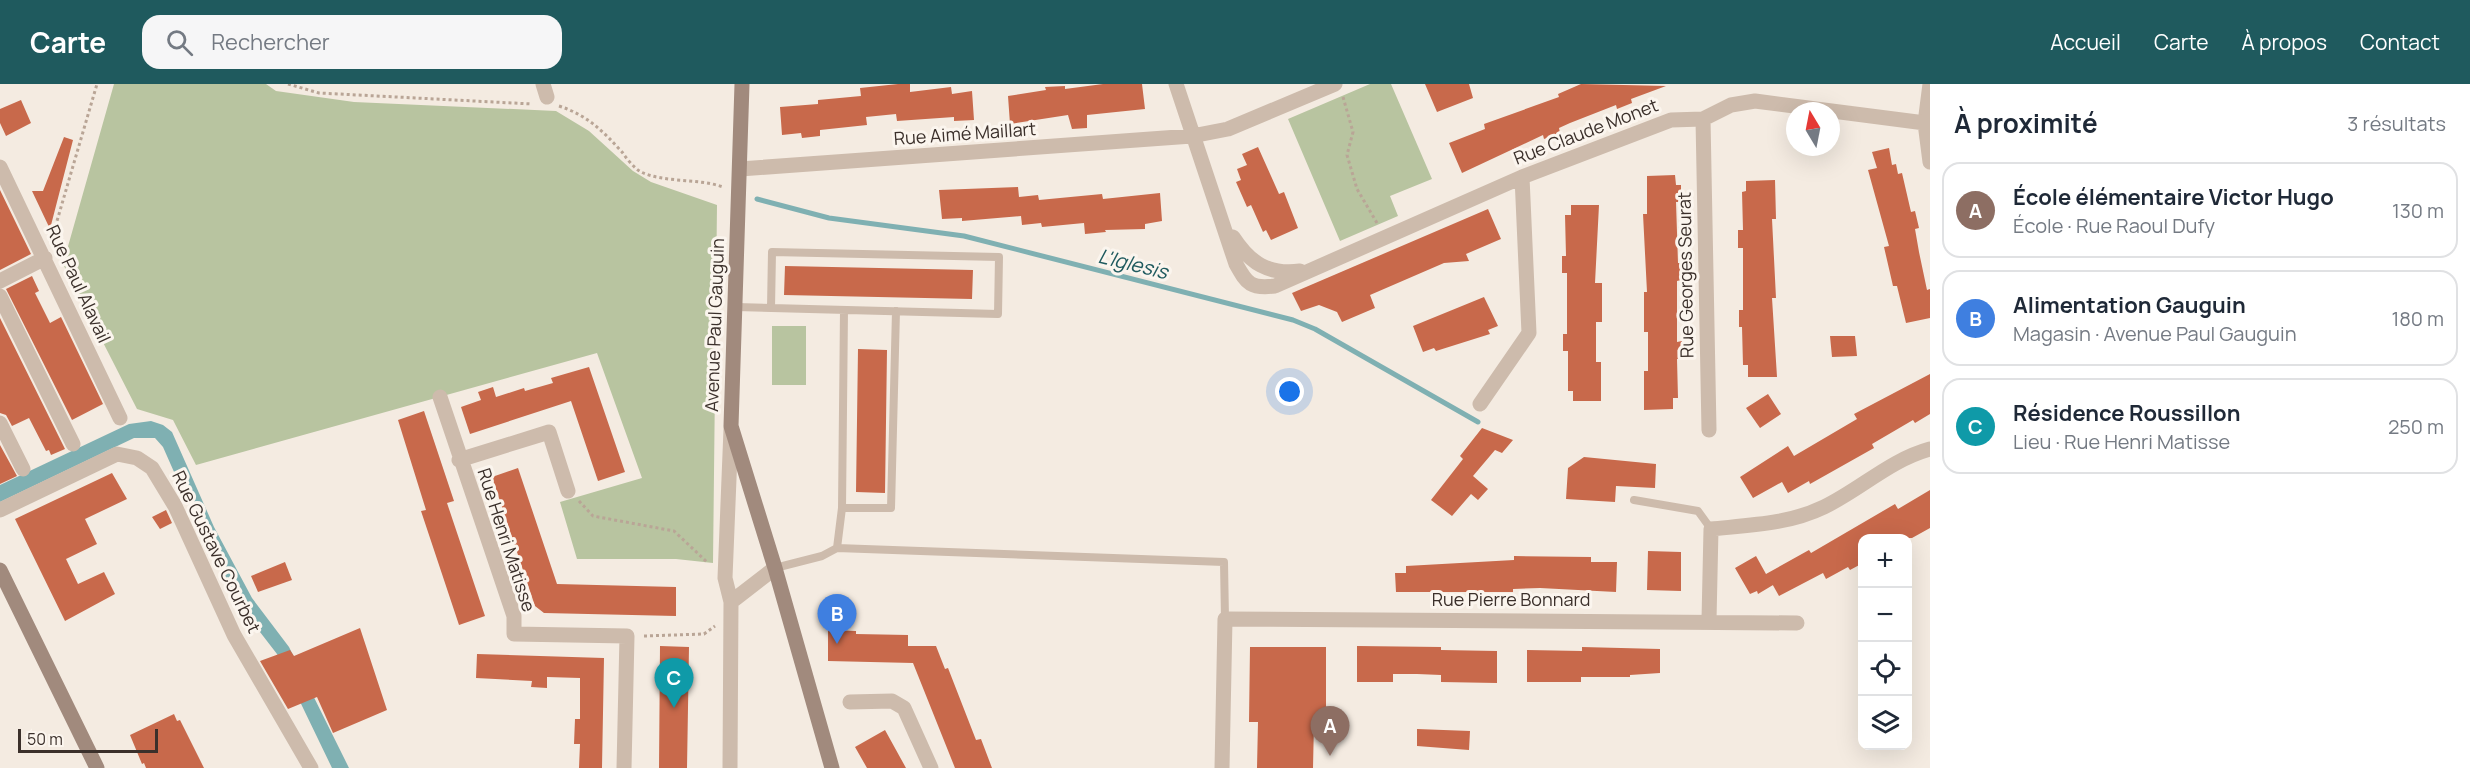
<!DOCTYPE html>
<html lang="fr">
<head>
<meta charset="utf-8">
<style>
  :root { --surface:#fff; --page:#f6f6f7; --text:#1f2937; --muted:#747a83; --line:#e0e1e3; --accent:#1f5a5e }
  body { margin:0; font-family:Manrope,sans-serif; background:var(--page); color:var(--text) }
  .controls { position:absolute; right:18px; bottom:18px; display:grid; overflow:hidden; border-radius:12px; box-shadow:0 6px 24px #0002 }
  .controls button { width:54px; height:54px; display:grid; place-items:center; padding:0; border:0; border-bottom:2px solid var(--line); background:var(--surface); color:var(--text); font:30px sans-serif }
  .compass { position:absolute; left:1786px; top:18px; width:54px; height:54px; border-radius:50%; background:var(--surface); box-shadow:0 6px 24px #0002; rotate:350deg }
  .scale { position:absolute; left:18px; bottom:15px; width:140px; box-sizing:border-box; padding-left:6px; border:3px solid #3b302b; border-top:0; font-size:16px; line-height:21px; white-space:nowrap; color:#3b302b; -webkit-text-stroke:4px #fbf5ee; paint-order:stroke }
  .you { position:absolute; left:1290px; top:308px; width:21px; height:21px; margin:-15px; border:4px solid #fff; border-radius:50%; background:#1a73e8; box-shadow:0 0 0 9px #1a73e833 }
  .badge { display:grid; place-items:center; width:39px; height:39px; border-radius:50%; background:var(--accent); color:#fff; font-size:20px; font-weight:700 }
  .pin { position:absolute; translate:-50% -50px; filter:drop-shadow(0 2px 3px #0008) }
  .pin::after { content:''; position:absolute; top:32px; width:21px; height:18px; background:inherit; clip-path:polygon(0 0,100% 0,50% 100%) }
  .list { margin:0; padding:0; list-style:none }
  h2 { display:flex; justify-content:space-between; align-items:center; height:78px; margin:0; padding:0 24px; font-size:26px }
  h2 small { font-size:20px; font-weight:400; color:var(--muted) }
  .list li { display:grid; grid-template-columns:39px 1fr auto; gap:18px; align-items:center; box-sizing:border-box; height:96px; margin:0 12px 12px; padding:0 12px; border:2px solid var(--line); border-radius:18px }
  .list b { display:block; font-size:22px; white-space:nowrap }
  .list p { margin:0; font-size:20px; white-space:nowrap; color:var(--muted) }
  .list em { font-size:20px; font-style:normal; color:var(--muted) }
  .icon { flex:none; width:33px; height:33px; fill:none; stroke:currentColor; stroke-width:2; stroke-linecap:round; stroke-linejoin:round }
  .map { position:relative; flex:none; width:1930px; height:684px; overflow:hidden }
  header { display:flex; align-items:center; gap:36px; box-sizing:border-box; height:84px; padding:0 30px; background:var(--accent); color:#fff }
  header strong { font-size:28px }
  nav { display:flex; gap:33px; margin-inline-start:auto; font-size:21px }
  .search { width:420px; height:54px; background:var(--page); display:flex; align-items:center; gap:15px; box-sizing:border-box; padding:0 21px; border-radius:18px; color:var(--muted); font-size:22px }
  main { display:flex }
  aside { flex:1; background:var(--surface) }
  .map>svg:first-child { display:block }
  .green { fill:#b8c4a0 }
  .water { fill:#7fb0b2 }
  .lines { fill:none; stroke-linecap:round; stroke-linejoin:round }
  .stream { stroke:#7fb0b2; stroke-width:5 }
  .building { fill:#c8694b }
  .path { stroke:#b9a596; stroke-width:3; stroke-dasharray:3 3; stroke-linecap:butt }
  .lane { stroke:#cdbbac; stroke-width:8 }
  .street { stroke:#cdbbac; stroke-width:15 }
  .secondary { stroke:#a18a7d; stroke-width:15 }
  .labels { text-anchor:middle; stroke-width:6; stroke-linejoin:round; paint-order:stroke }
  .street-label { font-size:18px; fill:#3b302b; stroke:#fbf5ee }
  .water-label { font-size:20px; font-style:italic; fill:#1f5a5e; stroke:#fbf5ee }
</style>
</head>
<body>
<header>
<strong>Carte</strong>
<div class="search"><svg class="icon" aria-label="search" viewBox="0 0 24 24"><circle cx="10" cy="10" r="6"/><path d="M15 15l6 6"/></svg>Rechercher</div>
<nav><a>Accueil</a><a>Carte</a><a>À propos</a><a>Contact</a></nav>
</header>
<main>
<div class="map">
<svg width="1930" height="684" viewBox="0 0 1930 684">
  <rect width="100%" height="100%" fill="#f4ebe1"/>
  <path class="green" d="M114,0h152l10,7 78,11 202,9 33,20 44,40 18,11 66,23 -4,358 -37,-4h-99l-17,-57 82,-24 -45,-125 -401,112 -23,-45 -36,-11 -74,-145z
    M1370,0h21l41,95 -42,17 8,20 -58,25 -52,-122z
    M772,242h34v59h-34z"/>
  <path class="water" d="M151,337l12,4 9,7 42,95 38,71 37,49 60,121h-17l-55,-114 -38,-49 -38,-72 -38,-86 -8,-9h-21l-134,64v-17l129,-61z"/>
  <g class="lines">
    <path class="stream" d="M757,115l72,19 135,18 329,84 22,9 163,93"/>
  </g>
  <path class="building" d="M898,0h12v8l41,-5 1,7 20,-3 2,29 -20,1v-4l-57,4 -1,-7 -30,3 1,8 -47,5v6l-18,2 -1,-5 -19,2 -2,-28 38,-3v-4l43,-4 -1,-8z
    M1103,0h39l3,25 -58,6v13l-15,1 -4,-14 -58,9 -2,-28 38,-6 -1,-3 20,-1v3z
    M1425,0h44l4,14 -36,14z
    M1581,0l85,2 -35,13 1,4 -15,6 -1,-4 -46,18 -11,5 1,5 -16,6 -1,-4 -81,38 -13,-30 36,-14 -1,-5 75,-27 -1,-3z
    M21,16l10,23 -25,13 -6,-13v-14z
    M64,53l9,3 -23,89 -18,-38h11z
    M1258,63l21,47 5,-2 14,36 -27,12 -5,-10 -3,2 -12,-27 -4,2 -11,-25 5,-2 -4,-11 10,-4 -5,-11z
    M1889,64l3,17 4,-1 2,10 4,-1 9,39 4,-1 4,17 -4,1 4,23 8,38 3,-1v29l-24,5 -9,-37h-4l-9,-39 5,-1 -21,-76 9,-2 -5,-16z
    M1675,91l1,10h5v17h-5l2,61h3v17l-4,1v61l5,-1v18h-5l1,39h-5v11l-29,1v-39h4v-39h-4v-40h3l-4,-78h4v-38z
    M1775,96l1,39h-4l4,79h-4l5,79h-29v-12h-5l-1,-38h-3v-17h4v-62h-5v-18h5l-1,-38 4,-1v-10z
    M1018,103l1,10 19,-2 1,5 63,-6 1,5 57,-6 2,28 -17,3v5l-40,1 1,2 -21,2 -1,-11 -42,4 -1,-4 -19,2 -1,-9 -59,5v-3l-20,1 -3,-29z
    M0,106l31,64 -31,16z
    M1571,121h28l-4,78h7v39h-6v40h5v39h-28v-10h-5v-40h-5v-17h4v-61h-5v-17h4l-1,-41h6z
    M1488,125l13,30 -35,15 3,7 -25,2 -74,32 5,13 -33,14 -5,-10 -18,-7 -18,6 -9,-18z
    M785,182l188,4 -1,29 -188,-4z
    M32,192l7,15 -4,2 15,30 11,-6 42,87 -31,16 -66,-131z
    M1484,213l14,29 -10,4 2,4 -54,17 -2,-3 -11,4 -10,-26z
    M0,234l65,131 -14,6 -2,-5 -3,1 -17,-33 -17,8 -6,-11 -6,-2z
    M1830,252h25l2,20 -25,1z
    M858,265l29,1 -2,143 -29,-1z
    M589,283l36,105 -27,9 -27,-80 -101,33 -9,-27 20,-7 -3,-8 15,-5 3,10 28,-9 1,3 28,-8 -2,-5z
    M1930,290v40l-15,9 -2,-3 -41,24 2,4 -64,36 -1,-3 -21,12 -6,-11 -29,16 -13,-21 48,-31 6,10 63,-37 -3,-5z
    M1768,310l13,20 -21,14 -14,-20z
    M424,327l30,90 -7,2 38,113 -26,9 -38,-114 5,-1 -28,-90z
    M1482,344l31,12 -11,13 -7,-3 -22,26 15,13 -10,11 -7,-6 -19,22 -21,-16 32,-41 -3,-3z
    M0,361l17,31 -17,8z
    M1584,373l72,7 -1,24 -39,-2 -1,16 -49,-3 2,-31z
    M518,384l39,116 119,3v29l-132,-3 -9,-7 -43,-129z
    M112,389l15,26 -42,20 12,25 -31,15 12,25 26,-12 11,22 -50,27 -50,-102z
    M1930,406v38l-18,10h-49v25l-13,7 -2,-3 -22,12 -3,-6 -44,23 -9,-16 3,5 -15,9 -1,-3 -7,3 -15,-26 21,-12 10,18 43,-24 2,3 84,-49 3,5z
    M166,426l6,13 -12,6 -8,-12z
    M1648,467l33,1v39l-34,-1z
    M1514,472l77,1v5h26l-1,30 -76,-4 -27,1v3h-117l-1,-19h11v-7l108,-6z
    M285,478l7,18 -34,12 -7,-16z
    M360,544l27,82 -54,23 -16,-36 -29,12 -28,-48 30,-11 4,6z
    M828,546l28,1v3l52,1v11h28l9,23 3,-1 28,72 5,-1 11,29h-37l-42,-105 -85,-2z
    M660,562l29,1 -2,121h-28z
    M1357,562l84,1v3l56,1v32l-56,-1v-7l-24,-1h-24v8h-36z
    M1250,563h76v75h-12l-1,46h-56l1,-46h-9z
    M1582,563l78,2v24l-30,2v2h-49v5h-54v-32l55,1z
    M477,570l127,4 -2,110h-23l1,-24h-6l1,-25h5v-41l-33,-1v11l-16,-1 1,-6 -56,-3z
    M174,630l3,7 3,-1 24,48h-58l-2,-5 -2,1 -12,-29z
    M1417,645l53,2 -1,19 -52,-4z
    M885,646l21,38h-39l-12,-21z"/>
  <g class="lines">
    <path class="path" d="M288,0l31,9 213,11
      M1343,13l10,35 -6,23 10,34 20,34
      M559,22c28,9 44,25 63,46 5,7 12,16 19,20 23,11 57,6 82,15
      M52,154l45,-154
      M579,417l14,15 81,15 34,32
      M644,552l60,-2 11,-8"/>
    <path class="lane" d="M736,223l262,7 1,-57 -227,-5 -1,56
      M1634,416l64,11 13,18
      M842,424h49l5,-197
      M837,464l5,-40 2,-198
      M775,484l47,-12 15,-8 387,14 1,57"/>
    <path class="street" d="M543,0l4,13
      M1176,0l60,180c11,20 15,25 39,22l247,-109 149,-57 32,-1 28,-14 24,-4 170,22
      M1930,0l-5,39 5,39
      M1703,35l6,311
      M0,83l120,251
      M740,85l452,-33 36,-7 107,-45
      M1233,153c17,26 35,38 67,34
      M0,197l45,-23
      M0,212l73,148
      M440,313l74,219v18l113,2 -3,132
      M1480,320l49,-71 -7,-156
      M0,339l23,46
      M459,376l90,-28 19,59
      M0,426l117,-56 20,4 15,10 23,38 59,129 77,133
      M731,518l44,-34
      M1709,536l2,-91c40,-4 78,-5 113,-22 37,-18 66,-47 106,-58
      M850,618l42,-1 12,7 27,60
      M730,684l1,-166 -6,-24 6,-149
      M1222,684l3,-149 572,4"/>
    <path class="secondary" d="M742,0l-11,342 44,142 57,200
      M0,486l97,198"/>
  </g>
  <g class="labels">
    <g class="street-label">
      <text transform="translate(1586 48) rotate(-21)" y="6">Rue Claude Monet</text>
      <text transform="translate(965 50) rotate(-4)" y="6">Rue Aimé Maillart</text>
      <text transform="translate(1686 191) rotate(-91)" y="6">Rue Georges Seurat</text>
      <text transform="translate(78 200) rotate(65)" y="6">Rue Paul Alavail</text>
      <text transform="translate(715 241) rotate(-88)" y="6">Avenue Paul Gauguin</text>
      <text transform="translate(506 456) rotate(72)" y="6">Rue Henri Matisse</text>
      <text transform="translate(216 468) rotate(64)" y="6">Rue Gustave Courbet</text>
      <text x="1511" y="522">Rue Pierre Bonnard</text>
    </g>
    <g class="water-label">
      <text transform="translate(1133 180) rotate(14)" y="7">L'Iglesis</text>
    </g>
  </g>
</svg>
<div class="controls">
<button>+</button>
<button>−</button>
<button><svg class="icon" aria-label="locate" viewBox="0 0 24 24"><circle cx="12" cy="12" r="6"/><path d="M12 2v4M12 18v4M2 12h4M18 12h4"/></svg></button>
<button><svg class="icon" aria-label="layers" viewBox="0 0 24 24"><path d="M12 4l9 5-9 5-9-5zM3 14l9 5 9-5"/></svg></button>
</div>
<svg class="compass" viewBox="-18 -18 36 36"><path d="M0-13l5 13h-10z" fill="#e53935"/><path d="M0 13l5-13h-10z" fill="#747a83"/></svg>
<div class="scale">50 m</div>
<div class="you"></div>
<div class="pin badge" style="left:1330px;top:672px;background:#8d6e63">A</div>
<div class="pin badge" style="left:837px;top:560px;background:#3f7fe0">B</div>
<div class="pin badge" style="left:674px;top:624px;background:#0f9aa8">C</div>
</div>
<aside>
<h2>À proximité<small>3 résultats</small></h2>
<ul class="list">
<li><span class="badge" style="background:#8d6e63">A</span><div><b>École élémentaire Victor Hugo</b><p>École · Rue Raoul Dufy</p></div><em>130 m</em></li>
<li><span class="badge" style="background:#3f7fe0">B</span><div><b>Alimentation Gauguin</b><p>Magasin · Avenue Paul Gauguin</p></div><em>180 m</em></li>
<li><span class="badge" style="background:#0f9aa8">C</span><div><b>Résidence Roussillon</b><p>Lieu · Rue Henri Matisse</p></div><em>250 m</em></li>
</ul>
</aside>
</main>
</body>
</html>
